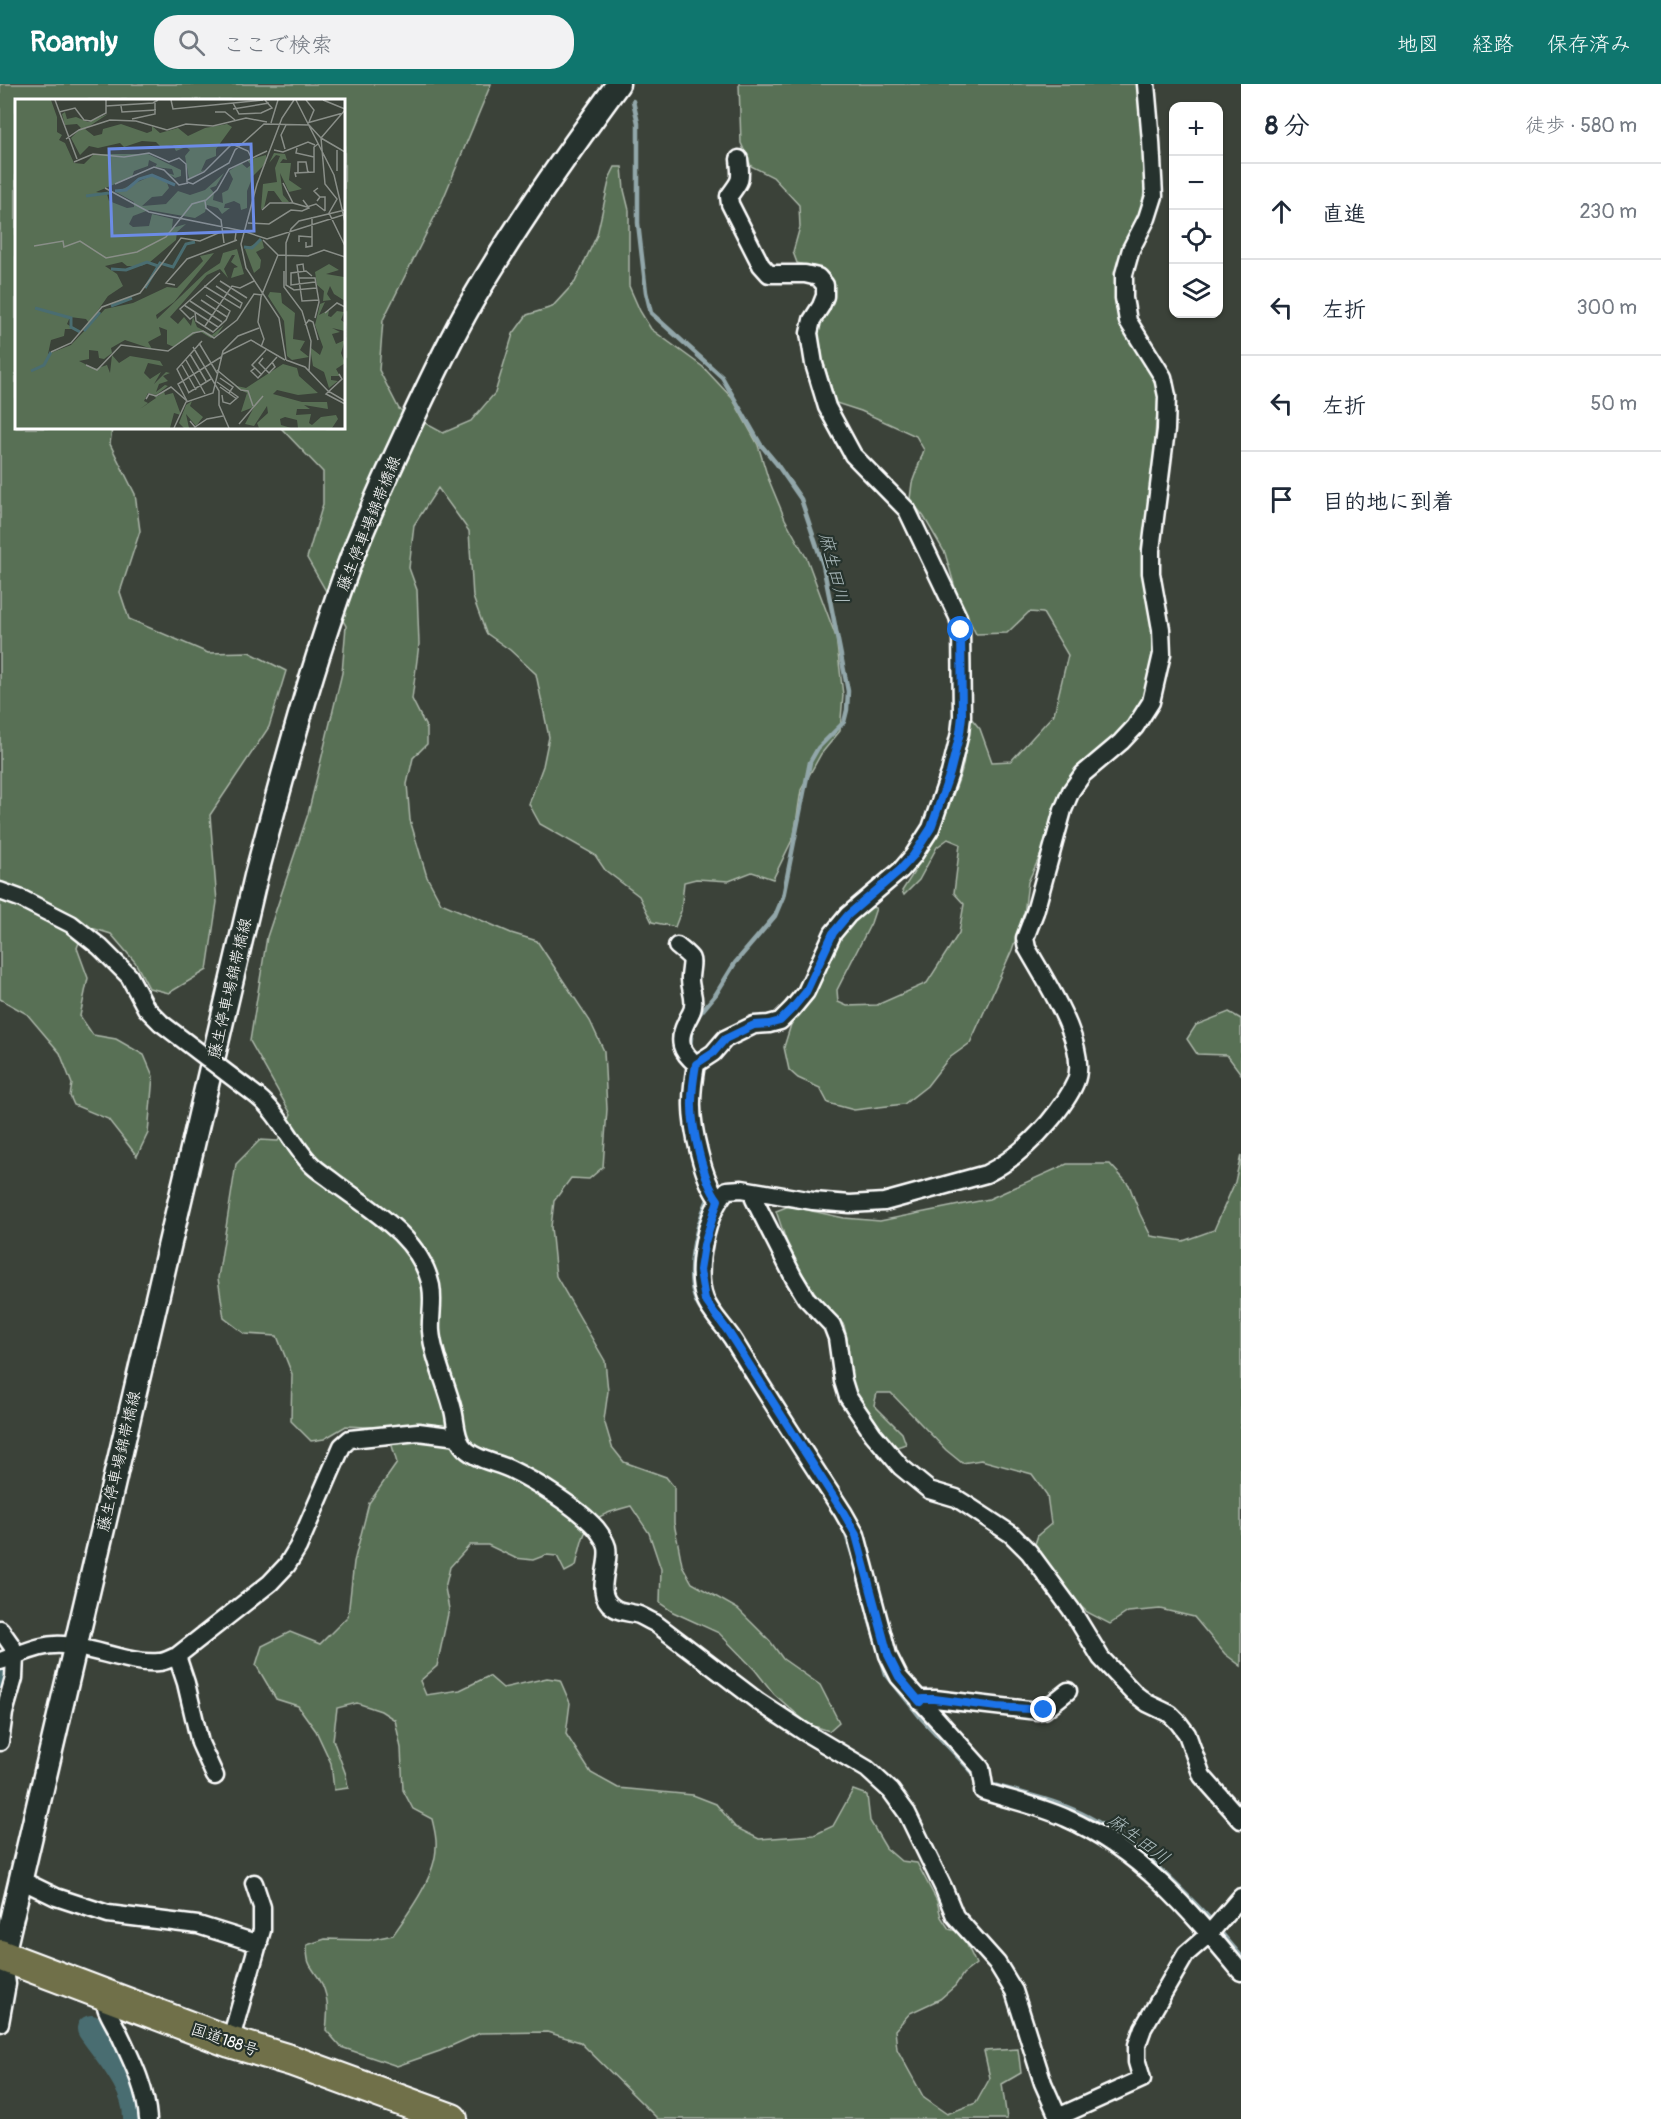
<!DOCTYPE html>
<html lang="ja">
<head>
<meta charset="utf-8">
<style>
  :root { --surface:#fff; --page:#f2f2f3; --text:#1f2937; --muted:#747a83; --line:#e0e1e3; --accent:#0f766e }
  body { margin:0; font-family:Pangolin,"Klee One",sans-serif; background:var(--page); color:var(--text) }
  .controls { position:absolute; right:18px; top:18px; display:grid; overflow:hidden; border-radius:12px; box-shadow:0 2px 4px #0004 }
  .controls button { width:54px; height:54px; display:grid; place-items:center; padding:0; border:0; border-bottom:2px solid var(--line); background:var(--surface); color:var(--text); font:30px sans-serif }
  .stop { position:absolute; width:18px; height:18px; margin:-14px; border:4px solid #1a73e8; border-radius:50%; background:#fff }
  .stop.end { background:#1a73e8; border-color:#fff; box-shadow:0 2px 6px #0008 }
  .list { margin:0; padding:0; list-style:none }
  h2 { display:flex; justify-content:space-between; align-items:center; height:78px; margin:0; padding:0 24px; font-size:26px }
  h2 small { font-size:20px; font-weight:400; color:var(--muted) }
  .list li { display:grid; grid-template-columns:39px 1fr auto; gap:18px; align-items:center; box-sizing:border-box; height:96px; padding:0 24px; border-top:2px solid var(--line) }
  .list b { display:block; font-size:22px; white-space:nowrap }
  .list em { font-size:20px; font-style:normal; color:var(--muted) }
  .icon { flex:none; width:33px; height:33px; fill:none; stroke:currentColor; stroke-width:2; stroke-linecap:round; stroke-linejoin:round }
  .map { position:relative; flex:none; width:1241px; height:2035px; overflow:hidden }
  header { display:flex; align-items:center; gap:36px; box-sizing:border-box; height:84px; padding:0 30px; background:var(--accent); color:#fff }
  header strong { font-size:28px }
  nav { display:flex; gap:33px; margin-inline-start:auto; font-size:21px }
  .search { width:420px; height:54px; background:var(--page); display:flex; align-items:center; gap:15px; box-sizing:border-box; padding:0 21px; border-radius:24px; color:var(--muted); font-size:22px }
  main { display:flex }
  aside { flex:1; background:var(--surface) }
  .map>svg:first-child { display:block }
  .green { fill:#586f54; stroke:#acb7aa; stroke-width:1.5 }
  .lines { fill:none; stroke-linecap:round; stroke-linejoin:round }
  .stream { stroke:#92a7aa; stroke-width:4.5 }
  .river { stroke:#4a6d71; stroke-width:28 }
  .street-casing { stroke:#fff; stroke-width:21 }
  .secondary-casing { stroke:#fff; stroke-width:27 }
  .highway-casing { stroke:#fff; stroke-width:34 }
  .street { stroke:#26332d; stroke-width:16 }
  .secondary { stroke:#26332d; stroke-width:22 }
  .highway { stroke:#70704a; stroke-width:30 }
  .street-bridge-casing { stroke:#fff; stroke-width:21; stroke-linecap:butt }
  .street-bridge { stroke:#26332d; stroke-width:16 }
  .route { stroke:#1a73e8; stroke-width:8 }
  .labels { text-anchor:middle; stroke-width:4.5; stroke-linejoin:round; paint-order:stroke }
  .street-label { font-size:16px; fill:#fff; stroke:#26332d }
  .water-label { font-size:18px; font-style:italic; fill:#aebdbf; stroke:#26332d }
  .inset-river { fill:none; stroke:#4a6d71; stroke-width:3 }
  .inset-road { fill:none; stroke:#898e88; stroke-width:1.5 }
  .view { fill:#6c8ce6; fill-opacity:0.15; stroke:#6c8ce6; stroke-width:3 }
  .inset-edge { fill:none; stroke:#fff; stroke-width:3 }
</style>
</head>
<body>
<header>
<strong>Roamly</strong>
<div class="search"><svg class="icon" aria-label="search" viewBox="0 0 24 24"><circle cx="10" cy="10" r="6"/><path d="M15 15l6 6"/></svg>ここで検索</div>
<nav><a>地図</a><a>経路</a><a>保存済み</a></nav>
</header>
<main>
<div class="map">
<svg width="1241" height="2035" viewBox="0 0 1241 2035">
  <rect width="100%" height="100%" fill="#3b4239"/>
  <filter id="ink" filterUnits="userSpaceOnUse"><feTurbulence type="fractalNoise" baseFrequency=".0167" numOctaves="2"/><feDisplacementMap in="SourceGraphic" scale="12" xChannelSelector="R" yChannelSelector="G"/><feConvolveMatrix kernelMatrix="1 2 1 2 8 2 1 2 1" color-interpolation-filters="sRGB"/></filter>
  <g filter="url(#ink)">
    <path class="green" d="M0,0h491l-50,120 -58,116 -4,50 20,39 44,24 28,-12 24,-28 18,-59 14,-19 25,-8 23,-25 22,-47 13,-58 5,-10h7l2,23 5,20v76l11,25 11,18 52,38 29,31 26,47 10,33 17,41 22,40 29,78 7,58 -3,36 -19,23 -20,36 -7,46 -21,43 -21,-7 -23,9 -33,-2 -12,3 -3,29 -6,16 -23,-5 -13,-26 -34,-26 -10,-15 -55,-31 -11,-20 14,-38 6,-29 -13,-63 -26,-24 -24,-17 -13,-36 -4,-66 -31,-43 -24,37 -5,43 8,22 2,54 -7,55 15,30v15l-14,14 -6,26 3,36 17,57 14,26 70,30 26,8 53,80 14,30 3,58 -4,58 -14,12 -18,-1 -17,23 -3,26 5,49 49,85 3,30 -4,29 8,27 12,15 42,15 8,10v36l8,42 10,18 46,26 32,32 13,18 37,26 19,37 -10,9 -21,-7 -34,-30 -19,-24 -36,-37 -46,-21 -13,-9 1,-34 -12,-36 -18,-27c-45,12 -45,16 -55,60l-11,6 -8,-16 -11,-1 -13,5 -18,-2 -27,-13h-18l-20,22 -5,21 4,21 -12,57 -17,15 6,14 34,-5 29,-14 14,12 44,-10 13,2 10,23 -4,31 25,39 27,15 75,7 23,9 19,23 24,12 55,-4 19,-9 20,-36 14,5 3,26 16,27 15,13 16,2 20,38 4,16 8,12 12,3 15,32 -13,10 -8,12 -15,13 -30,14 -15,17 2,19 27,49 23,16 29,-11 14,-25 -6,-27 34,-2 3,24 -19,11 5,35h-349l-78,-77 -33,-10 -67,1 -40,18 -43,15 -56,-19 -15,-17c2,-17 3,-31 -4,-46 -10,-20 -15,-14 -15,-39l18,-6 44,1 24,-5c16,-23 43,-59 43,-88 1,-9 -2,-19 -4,-28l-19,-10 -10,-19 -2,-42 -6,-28 -14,-9 -24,-8 -20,5 -4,32 13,35 2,13 -14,2 -3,-27 -15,-32 -18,-25 -22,-7 -20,-34 6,-19 28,-14 30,12 28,-28 6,-54 15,-59 28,-40 -10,-35 -41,-2 -22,13 -13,2 -20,-20 1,-47 -15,-38 -32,-2 -21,-16 -6,-40 18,-114 24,-24 18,1 13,-27 -41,-73 17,-104 41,-123 34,-141 4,-47 -39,-68 16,-54v-32l-42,-44h63v-328h-328v328h96l-2,16 25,50 5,37 -20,61 9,27 79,34 41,-1 37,19 -17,56 -59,88 7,87 -10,68 -38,23 -20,-5 -14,-26 -24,-28 -26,-8 -8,22 11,30 -8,38 13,19 23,4 28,16 9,21 -5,57 -11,23 -29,-37 -34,-14 -4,-9 2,-12 -12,-31 -33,-39 -27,-15z
      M739,0h399l8,90 -4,33 -13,35 -2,72 34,75 -5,33 -9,136 -1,37 10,52 -13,53 -18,26 -45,40 -17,23 -16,52 -19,41 -4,32 -12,36 -42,93 -22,16 -21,27 -23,18 -50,6 -26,-7 -8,-15 -22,-10 -9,-8 -5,-23 9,-29 47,-82 29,-29 7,1 -5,15 -34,67 1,12 9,4 30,-1 50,-22 32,-50 5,-29 -10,-11 6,-49 -12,-5 -11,8 -18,33 -15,15 -2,-4c23,-35 46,-78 59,-118 6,-18 2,-37 10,-55l9,11 12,33 19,-1 43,-47 14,-59 -25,-42 -14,-1 -22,21 -31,1 -18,-36 -13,-45 -21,-36 -14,-18 2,-16 12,-33 -8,-14 -55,-25 -25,-8 -16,-52 -2,-26 13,-40 -6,-14 -28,-8 -4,-11 7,-25 -1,-22 -26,-28 -22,-11 -10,-23z
      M1229,928l12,7v55l-14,-19 -30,-1 -10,-15 9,-14z
      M1241,1071v511l-16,-12 -31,-37 -34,-8 -32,3 -18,12 -23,-12 -33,-31 -20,-34 4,-12 13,-11 -4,-29 -15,-21 -51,-14 -19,3 -16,-13 -55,-57h-14l-3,12 28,28 4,11 -9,3 -21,-19 -22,-33 -7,-24 1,-27 -4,-19 -25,-26 -27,-41 -16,-47 13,-5 55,12 36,3 109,-22 78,-35h43l19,21 11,29 11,22 32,5 31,-11 21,-48z"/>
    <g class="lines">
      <path class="stream" d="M633,17l5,22v100l8,69 5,21 71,64 39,68 15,18 25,36 22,66 25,126 -1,19 -3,12 -26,26 -8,14 -27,135 -8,19 -40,47 -19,31 -19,23
        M690,964l2,-21
        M703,1229c-23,-29 -8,-85 6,-116l-2,-2
        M723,1255l27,43
        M844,1444l11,35
        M869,1534l17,56 36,45 54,57
        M993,1701c30,8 60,15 88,28 50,24 95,70 132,109
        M1218,1845l23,27"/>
      <path class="river" d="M0,1586v5
        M91,1945c18,26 47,57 46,90"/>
      <g class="street-casing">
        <path id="street" d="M1146,0l5,57 3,55 -7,22 -16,31 -7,25v24l4,23 35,56 4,19 -1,34 -15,120v23l10,56 1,25 -11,48 -16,25 -14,15 -38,32 -12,17 -8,19 -28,102 -10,26 2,10c17,31 64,100 48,135 -6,14 -16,27 -26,39 -18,21 -39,40 -63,52l-102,28 -34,2 -37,-3 -71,-12 -15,1c-21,23 -33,80 -22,109 5,14 21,29 29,42 35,58 72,114 109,171l13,23 32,120 11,22 82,91 3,18 -1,5c27,9 57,15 83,27 74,32 125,94 175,154
          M0,807l22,8 49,25 29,23 29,29 17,32 15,15
          M677,862c18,15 15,10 13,31 -1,10 5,19 3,29 0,6 -5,11 -7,17 -9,18 -5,29 10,41
          M257,1012c23,18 33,46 53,67 7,8 17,13 25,20 37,27 86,55 96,103 3,16 -1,30 0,45 2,26 16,54 22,79 3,11 2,25 9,35 10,14 33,17 48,24 25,12 67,38 86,59 4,5 9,12 11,19 4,19 -14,46 6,60 7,6 18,5 26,8 5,2 11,6 16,8l104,79 44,29 64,38 24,22 16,22 37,76 11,27 42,47 17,28 29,92 16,36
          M754,1108v7l6,12 34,67 12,20 26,27 5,13 6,43 5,16 25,37 28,33 28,23 27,8 11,7 44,29 18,18 42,57 30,49 33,35 13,10 23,11 8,8 9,12 15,42 39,44
          M719,1116c-16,-18 -28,-75 -27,-99 0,-12 2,-25 4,-37l17,-11 12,-14 29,-14 15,-1 11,-3 12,-12 14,-17 27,-59 15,-18 53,-45 12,-14 18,-28 19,-55 10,-40 2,-17 -1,-86 -3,-13 -51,-107 -54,-55 -26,-48 -13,-43 -5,-31 3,-13 9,-14 4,-10v-11l-7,-8 -13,-3h-36l-8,-9 -31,-61 -1,-8c13,-17 12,-16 10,-37
          M0,1545l12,17 3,10 -1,22 -10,35 -4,29
          M177,1572l9,27 14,60 15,33
          M0,1577c20,-6 41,-18 63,-16 29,2 69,20 96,17 6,0 12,-4 18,-6l93,-73 17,-18 11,-18 44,-101 8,-7 68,-7 40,5
          M920,1618l2,-3h13l103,12 6,-1 24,-19
          M21,1796l35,17 52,17 90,11 61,19
          M103,1909c1,16 9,26 16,40 13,28 27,55 29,86
          M0,1939l7,-39 -4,-29
          M230,1958l32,-112v-23l-8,-24
          M1058,2033l84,-38 -5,-17v-17l6,-17 43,-74 23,-20 32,-37"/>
      </g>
      <g class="secondary-casing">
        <path id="secondary" d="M3,1871l253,-1079c28,-106 56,-211 94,-314 17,-45 38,-89 58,-133 20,-43 40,-86 63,-126 44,-76 95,-148 147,-219"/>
      </g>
      <g class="highway-casing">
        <path id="highway" d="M0,1871l230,87 63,19 159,58"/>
      </g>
      <use href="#street" class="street"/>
      <use href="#secondary" class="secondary"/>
      <use href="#highway" class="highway"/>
      <g class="street-bridge-casing">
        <path id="street-bridge" d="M161,939l96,73"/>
      </g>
      <use href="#street-bridge" class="street-bridge"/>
    </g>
  </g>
  <g class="lines" filter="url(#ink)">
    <path class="route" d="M961,546l1,86 -2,17 -10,40 -19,55 -18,28 -13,14 -52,45 -15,18 -27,59 -14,17 -12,12 -11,3 -15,1 -29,14 -12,14 -17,11c-2,12 -4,25 -4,37 -1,25 11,80 26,99l-14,45 -4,25 5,30 24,33 114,179 13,23 32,120 11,22 21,25 2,-3h12l63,8 47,3"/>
  </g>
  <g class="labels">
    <g class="street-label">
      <text transform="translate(368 439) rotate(-68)" y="6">藤生停車場錦帯橋線</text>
      <text transform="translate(229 904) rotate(-77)" y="6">藤生停車場錦帯橋線</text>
      <text transform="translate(118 1377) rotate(-77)" y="6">藤生停車場錦帯橋線</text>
      <text transform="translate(225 1955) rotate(19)" y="6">国道188号</text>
    </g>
    <g class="water-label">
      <text transform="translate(834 484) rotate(76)" y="6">麻生田川</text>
      <text transform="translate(1139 1755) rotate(37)" y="6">麻生田川</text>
    </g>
  </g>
  <g transform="translate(15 15)">
    <rect width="330" height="330" fill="#3b4239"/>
    <path d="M0,1h36l6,17v15l5,3 -3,5 6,3 9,20 10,1 10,-10h54l33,16v6l-6,2 -8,-5 7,2 -2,-6 -17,-2 2,-3 -8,-4 -1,6 -14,5 -2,6 -36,15 11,2 2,7 18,7 7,-1v-5l-18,-10 37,-17 13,5 3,8 -7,8 -10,1 -10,9 24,-2 12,-13 12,4 15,-5 19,-17 -8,13 -6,2 4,5 -1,7 10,3 -1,-10 6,-3 5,-11 -4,-8 12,-8 6,5 4,-3 -4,-5 19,-5v8l-13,13 -6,15v17l-6,2 -1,-6 -6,-3 -9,3 -1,4h6l-8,6 -4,-6 -11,-3 -2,7 -10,6 -46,-8 -16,6 -4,8 4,3 16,-1 3,-12 21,5 -1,9 14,-4 -9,8 -1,8 -26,22 -9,4h-14l-5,-4 -17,4 12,8 6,12 -15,10 -19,27 -3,-4 -16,-2 -3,7 7,5h-9l-1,7 -13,4 -3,14 23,-9 34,-36 28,-6 34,-16 10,1 26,-27 -3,-5 14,-3 -40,49 -18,13 1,4 48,-46 15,-10 3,-10 14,-4 7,25 -13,4 3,-10 4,-1 -7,-5 4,-7h-3l-8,14 4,9 -8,-9 -13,6 -37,42 8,7 6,-7 7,9 2,-9 4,10 15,8 12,-10 -7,10 -6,3 -12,-7 -25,16 -7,-3v-14l-8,-3 2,8 -13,7 4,7 -27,-9 -14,8 1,5 -8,6 -5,-1 -1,-7 -9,-1v9l-10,2 16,8 12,-4 3,8 2,-18 7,8 11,-7 30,5 3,5 -15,-3 -4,10 6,6 11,-7 -7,12 12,-12 4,1 -7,3 5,5 -9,3 -3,8 9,-7 3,1 -12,9 -8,-2 -4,8 4,2 -8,6 16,-11 -3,-3 5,1 6,-5 1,4 8,-2 8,22 -7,-2 -4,15h-155zM50,13l2,7 9,-2 12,5 20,-8 -23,15 9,7 8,-2 1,-5 18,-5 26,9 5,-2v-5l8,7 18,-5 10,8 17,-8 22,-4 5,3 -16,22v7l-10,4 -5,11 4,-1 -16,9 -4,-23 5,-6 -4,-3 -10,4 -3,-6 -12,2 -5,-5 -14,-1 -18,6 -4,-4 -22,5 -9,-2 -9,9 -9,-17 10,-10 -4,-4 -12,1 -3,-11zM259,54l11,1 2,6 -4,-1 -3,4h11l-2,17 13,9 -13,3 -9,-19 3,22 6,7h-7l-8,-11h-6l-4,17 -3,1 2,-25 14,-2 -2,-14 5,-12 -4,-1 -7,8zM247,141l2,8 -8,4 5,8 -1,8 -6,5 -9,-24zM314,165l10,6 -13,4 18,3 1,24 -11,-7 -4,-8 -3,8 4,6 -8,1 1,-10 -7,-6 -2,-13zM255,193l11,1 1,10 13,10 -2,26 12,2 -5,9 9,7 -17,3 -5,-4 -3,-35 -16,-25zM310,203l-6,13 10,-5 -1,6 3,1 6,-6 7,1 -3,8 4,3v8l-13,-3 8,4 -8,2 4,10 9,-4 -4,13 4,10 -9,6 4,7h-9v4l7,1 -9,7 -5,-16 -11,-6 -2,-12v-6l9,7 3,-8 -8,-22 5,-21zM268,265l14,4 2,8 19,17 -20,2 -21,-5 -4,4 29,8h25l1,7 -24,-4 6,4h-13l-1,6 15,-1 -2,9 3,2 9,-8 15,-2 2,4 -6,9h-34l-1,-8 -12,-3 -5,2 1,6 10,3h-32l-2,-5 11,-10 -1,-7 -13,20 -9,-2 9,-17 -13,5 6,-19 -9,-4 -7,-9 6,6 9,2zM177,302l-2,5 13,11 -7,9 -10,-12 3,14h-5l-5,-5 7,-18z" fill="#586f54"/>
    <path class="inset-river" d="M100,92l11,-1 13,-11 13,-4 23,10M71,97l23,-3M229,148l8,1 9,-9M96,170l15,1 21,-8 11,4M130,189l15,-25 13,4 13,-23 9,-2M96,207l21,-8M20,209l36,10v9l9,5M69,232l16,-19M16,272l13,-6 7,-13"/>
    <path class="inset-road" d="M40,1l22,59M156,1l2,9 90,-9M281,1l38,75 11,47M291,1l8,10 -5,12M308,1l22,9M218,4l6,11 22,-1 11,-5 -7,-8M91,7l47,-3 5,-3M106,7l1,6 34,-2M218,10l36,-6M44,13l16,-4 9,12 7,1 15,-8v-13M200,13h10l10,8M117,20l23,-5v-11M256,24l7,-23M292,24l36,-10M306,39l24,-28M306,39l24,14M51,40l13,-9 31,-10 26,1 31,9 19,-6 27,2 33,-8 21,4M282,49l-1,5 18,4M270,50l-4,-14 5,-10M259,51l9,2 25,-10 7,3M322,51v21M59,63l19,-8 31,3 25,-4 20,9 10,-4 7,6 1,18 6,2 36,-21 6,-13 29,-26 45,1 12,13 4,46 12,15 -8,14 16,33M283,74v-11h8l2,11M281,78l-1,-4 19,-1v-25l4,-3M172,81l17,-8 28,-28 16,7 3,6M268,84l10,20 14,4 9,-3 9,7M100,85l39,-17 10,3 15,15 9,-2M90,89l44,24 94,19M305,98h5v14M190,102l1,7 15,12 3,23M302,102l3,-4 -6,-6 4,-3M247,111l8,-7h23M233,124l21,1 22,-14 11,1 7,-3 -6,-8M228,132l24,8 76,-24M248,141l15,15 30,1 16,-6 21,7M284,143v-6l13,1M291,143v5l6,-1v-29M19,147l29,-5 1,6 16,-6 26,17 31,-6 29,-15 26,-33 14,-4 11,-10 12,-21 38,-18M269,172v16l18,24 9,30 -2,30M289,173l-1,-8 -6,1 5,36 17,-1M297,177l-6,-5 -15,2v12l24,-3M284,179h16l4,24 -4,16M205,182l27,17M160,186l-9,-2 21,-24 50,-19M189,187l36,22 2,-5 -26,-17M301,189l-22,2 -8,-5v-42l5,-14 8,-8 46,-11M186,201l26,17M175,202l32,21M169,206l34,22M180,213l1,9 17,11 13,-12 4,-9 -24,-16M310,214l12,-10 8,4M179,217l-4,3 -10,-10 40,-36M290,226l4,-5 4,2 5,18M190,227l27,-40 8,2 14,-7M184,244l18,30M178,248l26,44v14l10,23M246,248l3,-8 -6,-17 3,-25 17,-42M36,253l20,-9 31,-36 38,-14 41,-55 19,3 23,-10 13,1 -1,8M175,255l16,27M208,255l28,-14 34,20M248,259l-4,5 10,10 6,-6 -3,-5M171,261l19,34M271,261l19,7 23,24 17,10M271,261l-7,-42 -33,-50 -5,-24 16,-60 25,-66 12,-18M71,266l11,5 24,-25 47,6 25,-18 10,-2 11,7 23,-18 17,-26 8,1M167,266l14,25M240,269l-4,3 7,7 19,-21M202,271l24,20 7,1 5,15M324,275l3,5 -16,15 19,10M247,276l-10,-10 14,-15M205,279l13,9 -4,6M202,283l21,15 -8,7 -7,-2 -1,-7M205,288l17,12M173,294l23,-14M174,294l-12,-24 25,-28M131,300l3,-5 7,2 15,-9 16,14M172,302l-9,-17 43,-27M175,322l5,6 12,-8 16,-3M224,325l24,-28M159,329l12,-26 27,-9 10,-42 15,-15 21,-8"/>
    <path class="view" d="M236,45l3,87 -142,5 -3,-87z"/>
    <rect width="330" height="330" class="inset-edge"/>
  </g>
</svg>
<div class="controls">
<button>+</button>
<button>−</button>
<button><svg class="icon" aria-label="locate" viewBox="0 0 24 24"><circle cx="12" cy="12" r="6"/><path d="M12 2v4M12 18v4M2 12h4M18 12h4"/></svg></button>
<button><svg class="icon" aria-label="layers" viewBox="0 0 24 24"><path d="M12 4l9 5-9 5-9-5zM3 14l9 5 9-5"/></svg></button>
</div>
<div class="stop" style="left:961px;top:546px"></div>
<div class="stop end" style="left:1044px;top:1626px"></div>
</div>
<aside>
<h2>8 分<small>徒歩 · 580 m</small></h2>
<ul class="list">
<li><svg class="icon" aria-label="ahead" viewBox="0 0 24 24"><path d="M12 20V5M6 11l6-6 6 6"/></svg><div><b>直進</b></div><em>230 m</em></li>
<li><svg class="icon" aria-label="left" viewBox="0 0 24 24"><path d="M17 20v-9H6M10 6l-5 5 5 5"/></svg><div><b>左折</b></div><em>300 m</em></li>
<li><svg class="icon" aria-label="left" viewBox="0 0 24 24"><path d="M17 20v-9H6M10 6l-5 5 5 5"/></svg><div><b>左折</b></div><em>50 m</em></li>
<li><svg class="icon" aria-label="arrive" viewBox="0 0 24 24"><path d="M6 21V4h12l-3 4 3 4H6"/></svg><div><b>目的地に到着</b></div></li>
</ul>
</aside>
</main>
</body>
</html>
